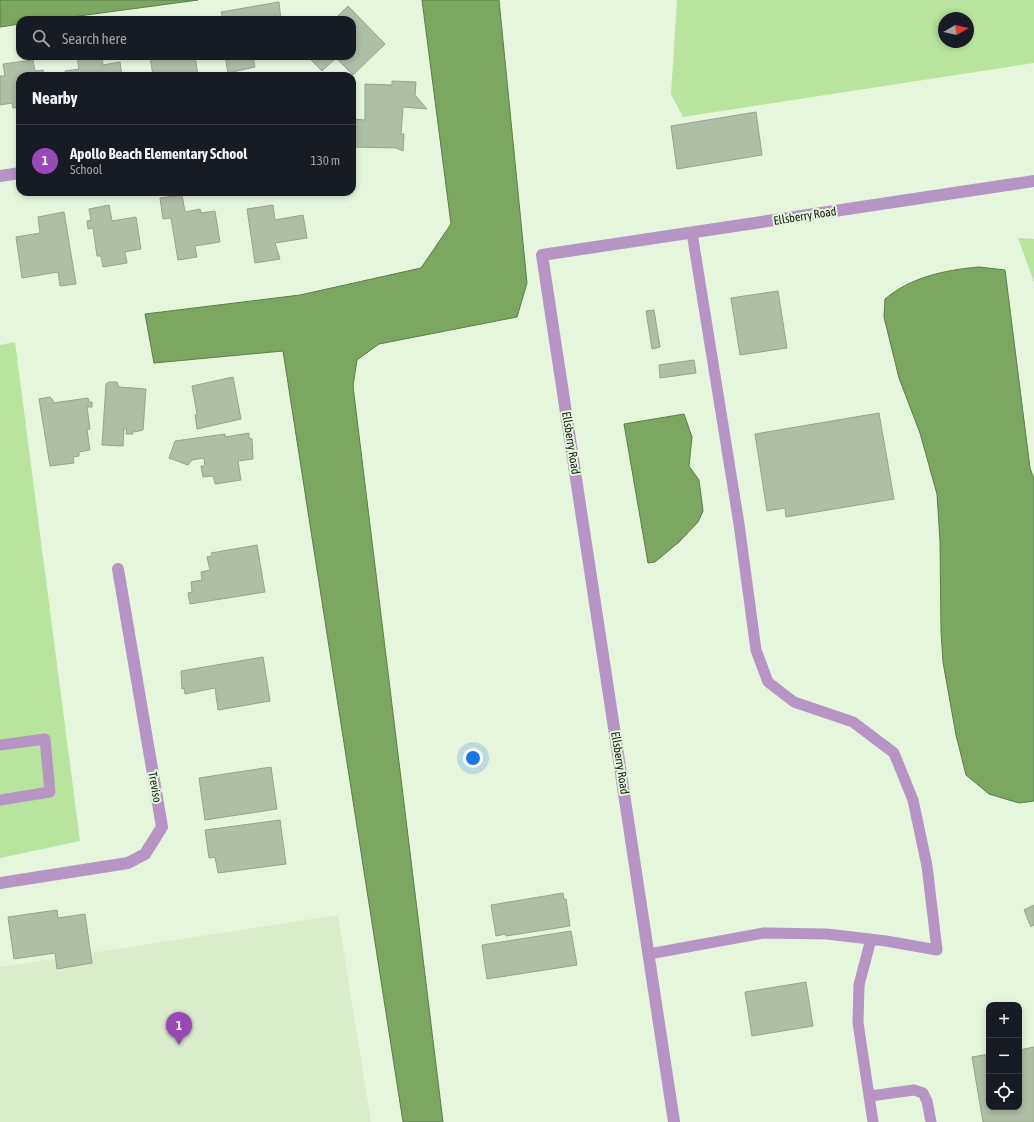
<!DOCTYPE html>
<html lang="en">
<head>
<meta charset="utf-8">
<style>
  :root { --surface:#171b24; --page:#242831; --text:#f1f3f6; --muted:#9ea1a6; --line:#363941; --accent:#9a48b8 }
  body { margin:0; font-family:"Asap Condensed",sans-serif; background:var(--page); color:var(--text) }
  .controls { position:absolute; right:12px; bottom:12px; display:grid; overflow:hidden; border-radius:8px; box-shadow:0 2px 6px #0003 }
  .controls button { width:36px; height:36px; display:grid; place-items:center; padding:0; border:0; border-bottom:1px solid var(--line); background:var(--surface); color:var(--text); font:20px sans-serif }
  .compass { position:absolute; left:938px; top:12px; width:36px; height:36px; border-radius:50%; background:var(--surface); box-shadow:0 2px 6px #0003; rotate:81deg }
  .you { position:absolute; left:473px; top:758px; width:14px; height:14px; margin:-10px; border:3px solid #fff; border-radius:50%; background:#1a73e8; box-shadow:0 0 0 6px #1a73e833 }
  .badge { display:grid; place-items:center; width:26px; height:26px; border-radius:50%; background:var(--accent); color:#fff; font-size:13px; font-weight:700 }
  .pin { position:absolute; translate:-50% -33px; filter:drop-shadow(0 1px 2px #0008) }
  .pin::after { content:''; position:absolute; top:21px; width:14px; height:12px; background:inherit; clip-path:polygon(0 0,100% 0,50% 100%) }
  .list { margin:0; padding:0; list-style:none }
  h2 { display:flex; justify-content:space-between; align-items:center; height:52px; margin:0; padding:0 16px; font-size:17px }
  h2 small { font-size:13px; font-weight:400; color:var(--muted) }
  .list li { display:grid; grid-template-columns:26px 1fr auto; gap:12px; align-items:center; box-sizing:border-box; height:72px; padding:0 16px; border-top:1px solid var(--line) }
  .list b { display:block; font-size:15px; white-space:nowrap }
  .list p { margin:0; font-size:13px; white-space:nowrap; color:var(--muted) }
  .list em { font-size:13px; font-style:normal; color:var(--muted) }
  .icon { flex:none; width:22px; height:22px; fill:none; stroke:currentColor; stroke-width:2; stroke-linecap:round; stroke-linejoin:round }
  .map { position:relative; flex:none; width:1034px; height:1122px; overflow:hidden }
  .search { position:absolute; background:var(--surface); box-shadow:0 2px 6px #0003; left:16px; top:16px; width:340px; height:44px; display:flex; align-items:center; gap:10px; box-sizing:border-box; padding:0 14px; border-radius:12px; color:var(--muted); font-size:15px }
  .panel { position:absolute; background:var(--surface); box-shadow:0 2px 6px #0003; left:16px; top:72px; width:340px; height:124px; border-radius:12px }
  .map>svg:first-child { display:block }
  .built { fill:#d9edcd }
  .green { fill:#b8e49e; fill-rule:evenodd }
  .water { fill:#7ba760; stroke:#5d7d49 }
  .building { fill:#afbea6; stroke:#95a48d }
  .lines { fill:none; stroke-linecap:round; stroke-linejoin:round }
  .lane { stroke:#b695c4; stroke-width:11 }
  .street { stroke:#b695c4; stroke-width:12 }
  .labels { text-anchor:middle; stroke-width:4; stroke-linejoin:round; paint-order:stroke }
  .street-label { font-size:12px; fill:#171c14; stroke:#e6f6dd }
</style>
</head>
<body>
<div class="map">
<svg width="1034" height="1122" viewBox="0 0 1034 1122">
  <rect width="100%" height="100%" fill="#e6f6dd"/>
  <path class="built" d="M338,915l33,207h-371v-155z"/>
  <path class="green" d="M677,0h357v63l-351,54 -12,-23zM944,18h24v24h-24z
    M1018,238l16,1v43z
    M15,342l65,499 -80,17v-513z"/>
  <path class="water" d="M0,0h198l-149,20h-29v4l-20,3z
    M422,0h77l28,283 -10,34 -138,27 -22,16 -4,26 90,736h-40l-120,-771 -129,12 -9,-49 155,-19 121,-27 30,-44z
    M979,267l26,3 25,198 4,11v322l-15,2 -30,-9 -23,-19 -10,-40 -13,-73 -2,-31 -1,-90 -3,-47 -17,-61 -21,-55 -15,-61 1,-18c26,-22 60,-29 94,-32z
    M684,414l8,23 -3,29 10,14 4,31 -5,11 -19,20 -24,20 -7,1 -24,-139z"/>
  <path class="building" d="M279,2l2,18h-58l-2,-8z
    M348,6l37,38 -32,31 -17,-17 -14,13 -15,-15h45v-36h-18z
    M86,56h16l1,9 17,-3 2,14h-56l-1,-5 14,-2 -2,-11z
    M153,56h42l3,20h-45l-3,-19z
    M225,56h28l2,11 -27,6z
    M33,60l2,11 8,-1 1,6h-24v31l-7,1 -1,-5 -12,2v-29h5l-2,-12z
    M392,81l24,1 -1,13 12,14 -24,-2 -2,27h3l-1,17 -7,-3 -44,-1v-28l13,1v-36l27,1z
    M756,112l6,43 -85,14 -6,-43z
    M182,195l3,17 15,-3 1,4 14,-2 5,31 -25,4 2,11 -19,3 -7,-42 -8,1 -3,-21z
    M109,205l3,16 24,-4 5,32 -16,3 2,11 -24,4 -2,-11h-4l-4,-28 -5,1 -1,-8 4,-1 -2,-11z
    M273,205l2,15 28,-5 4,23 -32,5 5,16 -25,4 -8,-54z
    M64,212l12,72 -16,2 -2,-14 -36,6 -6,-41 24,-4 -2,-16z
    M778,291l9,57 -47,7 -9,-57z
    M654,310l6,37 -8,2 -6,-38z
    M694,360l2,13 -36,5 -1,-13z
    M233,377l8,42 -44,10 -2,-14 2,-1 -5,-28z
    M109,382h8l2,5 27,2 -3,41 -8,2 -2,-2v4h-7l1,-5h-3l-1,17 -21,-1 4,-61z
    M50,397l3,3v3l35,-5 1,4h3v5h-5l3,22 -3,1 3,20 -11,2v4l-6,1 1,6 -24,3 -11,-67z
    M879,413l15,86 -108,18 -1,-9 -18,3 -12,-77z
    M249,433v5l3,1 1,20 -15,2 3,19 -26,4 -2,-8 -10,1 -2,-11h4l-1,-8 -12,2 -4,5 -19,-7 6,-17 50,-7v3z
    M257,545l8,47 -75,12 -2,-11 4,-1 -1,-10 11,-2 -1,-8 9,-2 -3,-13 5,-1 -1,-3z
    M263,657l7,44 -52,9 -3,-22 -30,6 -1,-6 -2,1 -1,-18z
    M271,767l6,42 -72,11 -6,-42z
    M280,820l6,44 -68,9 -3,-16 -6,1 -4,-28z
    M563,893l1,6h2l4,27 -64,10v-2l-10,2 -5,-31z
    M1034,905v20l-3,2 -7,-17z
    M57,910l1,8 27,-4 7,49 -35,6 -2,-16 -41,6 -6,-42z
    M571,931l6,34 -90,14 -5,-34z
    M806,982l7,44 -61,10 -7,-44z
    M1034,1047v75h-51l-11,-65 17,-3v53h30v-57z"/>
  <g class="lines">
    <path class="lane" d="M0,745l45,-6 5,53 -50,8
      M871,939l-12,46 -1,38 15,99
      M649,954l115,-21 63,1 59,7 51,9 -10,-84 -14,-66 -19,-47 -41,-31 -59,-20 -26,-20 -12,-32 -17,-126 -47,-291
      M870,1096l44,-6 9,3 4,8 4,21"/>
    <path class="street" d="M0,176l20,-3
      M0,883l128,-20 17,-9 17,-27 -44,-258
      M674,1122l-132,-867 492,-74"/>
  </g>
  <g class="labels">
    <g class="street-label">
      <text transform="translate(805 216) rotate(-9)" y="4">Ellsberry Road</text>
      <text transform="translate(571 443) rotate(81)" y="4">Ellsberry Road</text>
      <text transform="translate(620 763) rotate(81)" y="4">Ellsberry Road</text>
      <text transform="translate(155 787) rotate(80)" y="4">Treviso</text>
    </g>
  </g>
</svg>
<div class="controls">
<button>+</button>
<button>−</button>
<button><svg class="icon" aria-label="locate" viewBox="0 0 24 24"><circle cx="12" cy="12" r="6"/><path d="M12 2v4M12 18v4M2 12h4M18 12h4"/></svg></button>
</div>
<svg class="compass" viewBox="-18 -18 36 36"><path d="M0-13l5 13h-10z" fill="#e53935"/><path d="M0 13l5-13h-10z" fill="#9ea1a6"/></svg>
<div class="you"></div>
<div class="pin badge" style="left:179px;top:1045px">1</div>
<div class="search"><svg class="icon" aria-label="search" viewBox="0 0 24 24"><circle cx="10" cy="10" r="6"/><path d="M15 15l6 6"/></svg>Search here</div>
<section class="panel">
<h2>Nearby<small></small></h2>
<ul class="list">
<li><span class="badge">1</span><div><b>Apollo Beach Elementary School</b><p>School</p></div><em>130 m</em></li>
</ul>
</section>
</div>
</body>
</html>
